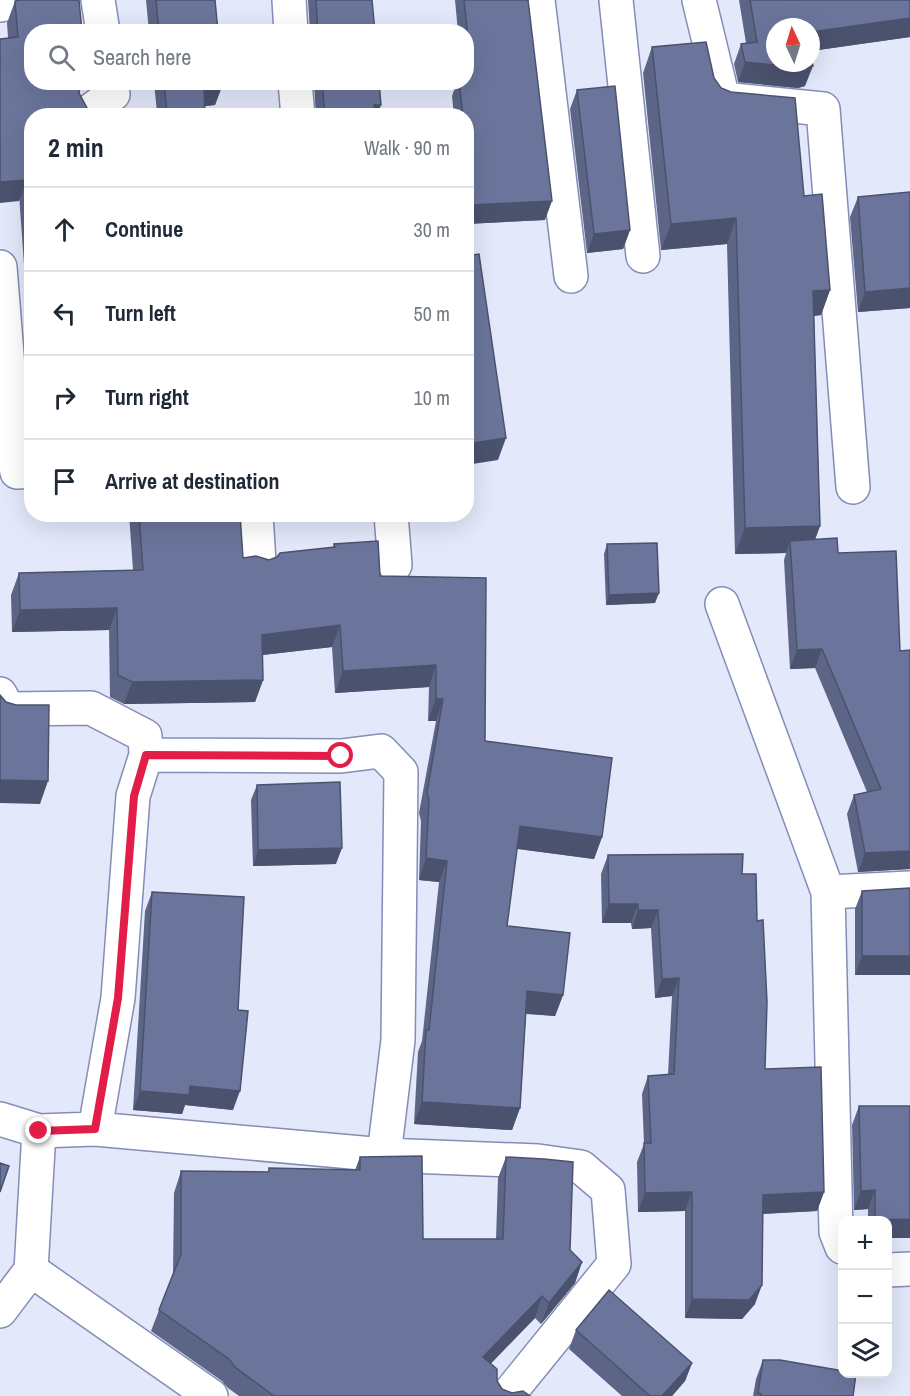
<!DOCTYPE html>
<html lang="en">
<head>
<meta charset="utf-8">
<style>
  :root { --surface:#fff; --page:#f2f2f3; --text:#1f2937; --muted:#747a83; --line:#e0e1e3 }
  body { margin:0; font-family:"Archivo Narrow",sans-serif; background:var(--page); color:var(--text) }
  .controls { position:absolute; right:18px; bottom:18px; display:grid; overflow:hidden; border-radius:12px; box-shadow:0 6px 24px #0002 }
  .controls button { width:54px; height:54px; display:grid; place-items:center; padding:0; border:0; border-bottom:2px solid var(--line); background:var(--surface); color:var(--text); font:30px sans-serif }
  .compass { position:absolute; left:766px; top:18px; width:54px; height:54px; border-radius:50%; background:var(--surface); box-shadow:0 6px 24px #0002; rotate:356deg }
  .stop { position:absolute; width:18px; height:18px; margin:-14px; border:4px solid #e11d48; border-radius:50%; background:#fff }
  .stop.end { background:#e11d48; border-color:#fff; box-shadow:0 2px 6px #0008 }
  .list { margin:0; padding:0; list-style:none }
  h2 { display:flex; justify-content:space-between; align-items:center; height:78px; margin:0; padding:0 24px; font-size:26px }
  h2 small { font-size:20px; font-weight:400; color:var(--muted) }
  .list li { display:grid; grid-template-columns:39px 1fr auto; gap:18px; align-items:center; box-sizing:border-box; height:84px; padding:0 24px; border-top:2px solid var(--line) }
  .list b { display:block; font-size:22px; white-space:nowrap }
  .list em { font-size:20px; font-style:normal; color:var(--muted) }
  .icon { flex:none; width:33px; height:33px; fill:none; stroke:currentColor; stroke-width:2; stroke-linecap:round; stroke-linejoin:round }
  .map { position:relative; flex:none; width:910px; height:1396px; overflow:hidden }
  .search { position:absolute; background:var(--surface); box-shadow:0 6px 24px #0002; left:24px; top:24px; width:450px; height:66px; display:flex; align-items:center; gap:15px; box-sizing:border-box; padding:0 21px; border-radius:24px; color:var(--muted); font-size:22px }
  .panel { position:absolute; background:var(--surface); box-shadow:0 6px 24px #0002; left:24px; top:108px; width:450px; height:414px; border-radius:24px }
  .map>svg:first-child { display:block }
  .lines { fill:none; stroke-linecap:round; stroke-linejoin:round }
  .minor-casing { stroke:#838db6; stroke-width:36 }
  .tertiary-casing { stroke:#838db6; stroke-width:36 }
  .minor { stroke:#fff; stroke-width:33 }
  .tertiary { stroke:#fff; stroke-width:33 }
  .wall { fill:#5c6586 }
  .shaded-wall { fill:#4b526d }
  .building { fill:#6b759c; stroke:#4b526d; stroke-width:1.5 }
  .route { stroke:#e11d48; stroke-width:8 }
</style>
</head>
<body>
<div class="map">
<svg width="910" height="1396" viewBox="0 0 910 1396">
  <rect width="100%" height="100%" fill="#e3e8fa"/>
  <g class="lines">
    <g class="minor-casing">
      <path id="minor" d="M98,0l5,32
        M289,0l2,32
        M538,0l33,276
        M616,0l27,256
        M699,0l24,99 100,10 30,378
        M295,82l3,34
        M91,116l-1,-5 23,-17 -2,-12
        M0,267l16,200 1,5 15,-1
        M256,514l3,49
        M391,514l4,51
        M722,604l106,288 8,340 6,15
        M0,694l8,15 83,-1 54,28 1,19 -13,41 -15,202 -23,131
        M146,755l195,1 40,-5 20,21 -3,268 -14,115
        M828,892l82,-4
        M0,1119l39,12 56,-2 289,26 154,6 43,6 27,23 6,74 -107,132
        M31,1270l180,126
        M888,1270l22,-1
        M0,1311l31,-41 8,-139"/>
    </g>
    <g class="tertiary-casing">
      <path id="tertiary" d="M0,5l28,-5"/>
    </g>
    <use href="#minor" class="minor"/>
    <use href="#tertiary" class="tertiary"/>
  </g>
  <path class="wall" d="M146,0h69l3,32h-69z
    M308,0h64l3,32h-65z
    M455,0h73l17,220 -79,4v-108h-12l-2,-20 5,-14h9v-50h-8z
    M739,0h171v37l-99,14v-24l-6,59 -7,2 -60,-6 -4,-18 7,-20 5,-1z
    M15,1l17,81h51l-4,11 8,22 70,-2 -3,-31h69l-8,23 -11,1 1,10h-173v263l-25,-356z
    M652,47l62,31 7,10 83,108 26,94 -9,25 -7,1 6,210 -5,14 23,13 62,98 10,-1v219l-52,3 -11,-58 7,-19 13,-3 -52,-124 -25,1 -6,-109 2,-7 -51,1 -8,-310 -66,6 -18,-177z
    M314,82h65l-2,34h-61z
    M577,90l53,140 -7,19 -36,4 -17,-144z
    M910,192v116l-52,4 -8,-95 8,-20z
    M129,514h111l3,44 26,2 64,-13 1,-3 46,32 105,165 117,96 -8,22 -77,-10 -10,77 56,69 -8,21 -29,-2 -6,94 -8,22 -98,-6 4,-72 4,-11 17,-159 -20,-2 2,-59 -2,-8 17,-92h-8l1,-34 -94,6 -3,-46 -70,8 1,25 -8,22 -131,2 -14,-7 -1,-67 -97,2 -1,-37 8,-22 114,-3z
    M607,544l48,59 -49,2 -2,-51z
    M257,785l79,79 -83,2 -2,-66z
    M608,855l134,19 15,47 8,148 59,123 -7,19 -54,3 -8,90 -13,15 -57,-1v-107l-47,1 -1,-50 7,-18 -2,-50 6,-18 20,-1 4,-79 -17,2 -4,-70 -19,1 -1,-6h-29l-1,-49z
    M910,888v87h-55v-66l7,-18z
    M152,892l81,218 -48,-5 -3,9 -49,-4 12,-199z
    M859,1106h51v132h-22v-17h-20v-12l-14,1 -2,-85z
    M360,1157l63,82h73l2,-61 8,-21 64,93 12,12 -7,21 -34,41 -6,-6 -44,45 6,18 5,8 10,4 18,3h-291l-11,-8 -6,-7 -71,-50 22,-57 1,-81 7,-22 87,1 1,-4 86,2z
    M576,1330l116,33 -7,18 -13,15h-50l-53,-47z
    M763,1360l90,36h-100l3,-17z"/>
  <path class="shaded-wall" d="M910,18v19l-99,14v-19z
    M745,62l68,4 -8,20 -7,2 -60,-6z
    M223,84l-8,21 -19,2 8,-22z
    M374,105h7l-4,11h-6z
    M27,180l-8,21 -19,2v-21z
    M552,201l-7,19 -79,4v-5l5,-14z
    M736,218l-9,26 -66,6 10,-26z
    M630,230l-7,19 -36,4 7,-19z
    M910,288v20l-52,4 7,-20z
    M830,290l-9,25 -17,2 9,-26z
    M506,438l-8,22 -32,5v-21z
    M820,526l-10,26 -20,-11 -4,12 -51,1 10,-26z
    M659,593l-4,10 -49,2 3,-10z
    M117,608l-8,22 -97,2 8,-22z
    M340,625l-8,22 -78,9 8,-21z
    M822,649l-7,19 -25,1 7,-19z
    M436,665l-7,22 -94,6 8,-22z
    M263,680l-8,22 -131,2 8,-22z
    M436,699h7l-7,22h-8z
    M0,780l48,1 -8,23 -40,-1z
    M520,826l82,11 -8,22 -82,-11z
    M342,848l-6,16 -83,2 5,-16z
    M910,851v18l-52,3 7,-19z
    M426,858l21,3 -8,21 -20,-2z
    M609,904h29l-7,19h-29z
    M638,910h20l-7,18 -19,1z
    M862,956h48v19h-55z
    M679,978l-7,18 -17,2 7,-19z
    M527,991l36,4 -8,21 -35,-3z
    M190,1086l50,5 -7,19 -48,-5 -3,9 -49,-4 7,-19z
    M422,1102l98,6 -8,22 -98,-6z
    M875,1190l-7,19 -14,1 7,-19z
    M692,1192l-7,19 -47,1 7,-19z
    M824,1192l-7,19 -61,3 7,-19z
    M910,1219v19h-22v-17h-14l1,-1z
    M582,1262l-7,21 -34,41 8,-21z
    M762,1285l-7,19 -13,15 -57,-1 7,-19z
    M542,1296l-7,22 -59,61 7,-22z
    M692,1363l-7,18 -13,15h-10z"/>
  <path class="building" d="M20,0h59l3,32h-50v50h49l-2,11 8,15v7l80,-2 -3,-31h59v2l-19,1 1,31h-173v129l-5,-65 -27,2v-143l18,-2 -3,-36z
    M156,0h59l3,32h-59z
    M316,0h56l3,32h-57z
    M464,0h64l24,201 -81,4 -5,-49v-40h-3l-4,-34h7v-6h6z
    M750,0h160v18l-99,14v-5h-36v36h36v-6l2,9 -8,2 -60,-6 -4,-18 16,-2z
    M706,42l8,36 7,10 10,4 64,6 9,98 18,-2 8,96 -17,1 7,235 -75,2 -9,-310 -65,6 -19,-177z
    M322,82h57l2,23h-7l1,11h-50z
    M615,86l15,144 -36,4 -17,-144z
    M910,192v96l-45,4 -7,-95z
    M479,254l27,184 -40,6v-188z
    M139,514h101l3,44 13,-2 13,4 8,-3 3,-4 55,-6 -1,-3 44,-3 2,35 106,2 -1,163 127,17 -10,79 -82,-11 -13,100 63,7 -7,62 -36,-4 -7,117 -98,-6 4,-72h3l18,-169 -21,-3 3,-58 -2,-8 16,-93h-7v-34l-93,6 -3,-46 -78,10 1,45 -131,2 -14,-7 -1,-67 -97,2 -1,-37 124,-3z
    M837,538l1,15 58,-2 4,100 10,-1v201l-45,2 -11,-58 27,-6 -59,-140 -25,1 -7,-109z
    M657,543l2,50 -50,2 -2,-51z
    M0,695l6,7 10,3h33l-1,76 -48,-1z
    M340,782l2,66 -84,2 -1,-65z
    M743,854l-1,20h14l1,47 6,-1 4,82 -2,67 56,-2 3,125 -61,3 -1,90 -13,15 -57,-1v-107l-47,1 -1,-50h7l-3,-67 26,-2 5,-96 -17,1 -4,-69h-20v-6h-29l-1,-49z
    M910,888v68h-48v-65z
    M152,892l92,5 -6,113 10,1 -8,80 -50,-5 -1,9 -49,-4z
    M859,1106h51v113l-35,1v-30l-14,1z
    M422,1156l1,83h80l3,-82 38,2 29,3 -3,88 12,12 -33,41 -7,-7 -59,61 14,12v12l5,8 10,4 11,-2 7,5h-256l-39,-29 -6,-8 -70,-49 22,-56v-83l88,1v-4l91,2v-13z
    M0,1163l9,3 -9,26z
    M609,1290l83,73 -30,33h-12l-74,-66z
    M763,1360h17l63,11v3h13l-3,22h-92v-2l-3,-1z"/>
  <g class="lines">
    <path class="route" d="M39,1131l56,-2 23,-131 16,-202 12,-41 195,1"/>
  </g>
</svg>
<div class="controls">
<button>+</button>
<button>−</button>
<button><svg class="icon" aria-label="layers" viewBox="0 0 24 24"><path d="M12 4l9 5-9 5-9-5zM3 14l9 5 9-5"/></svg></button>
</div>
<svg class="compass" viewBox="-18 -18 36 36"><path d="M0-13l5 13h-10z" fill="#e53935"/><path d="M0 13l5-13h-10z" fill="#747a83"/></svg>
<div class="stop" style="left:341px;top:756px"></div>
<div class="stop end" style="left:39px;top:1131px"></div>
<div class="search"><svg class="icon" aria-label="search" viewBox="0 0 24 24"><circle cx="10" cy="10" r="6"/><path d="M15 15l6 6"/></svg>Search here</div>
<section class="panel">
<h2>2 min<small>Walk · 90 m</small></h2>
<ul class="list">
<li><svg class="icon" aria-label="ahead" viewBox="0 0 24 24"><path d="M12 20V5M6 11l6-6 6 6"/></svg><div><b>Continue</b></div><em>30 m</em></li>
<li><svg class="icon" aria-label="left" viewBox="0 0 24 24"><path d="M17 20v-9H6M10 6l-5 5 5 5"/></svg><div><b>Turn left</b></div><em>50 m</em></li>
<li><svg class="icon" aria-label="right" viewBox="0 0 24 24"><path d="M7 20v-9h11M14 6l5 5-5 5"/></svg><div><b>Turn right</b></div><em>10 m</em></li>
<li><svg class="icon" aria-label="arrive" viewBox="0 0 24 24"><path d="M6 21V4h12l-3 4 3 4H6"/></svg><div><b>Arrive at destination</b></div></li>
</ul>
</section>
</div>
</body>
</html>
